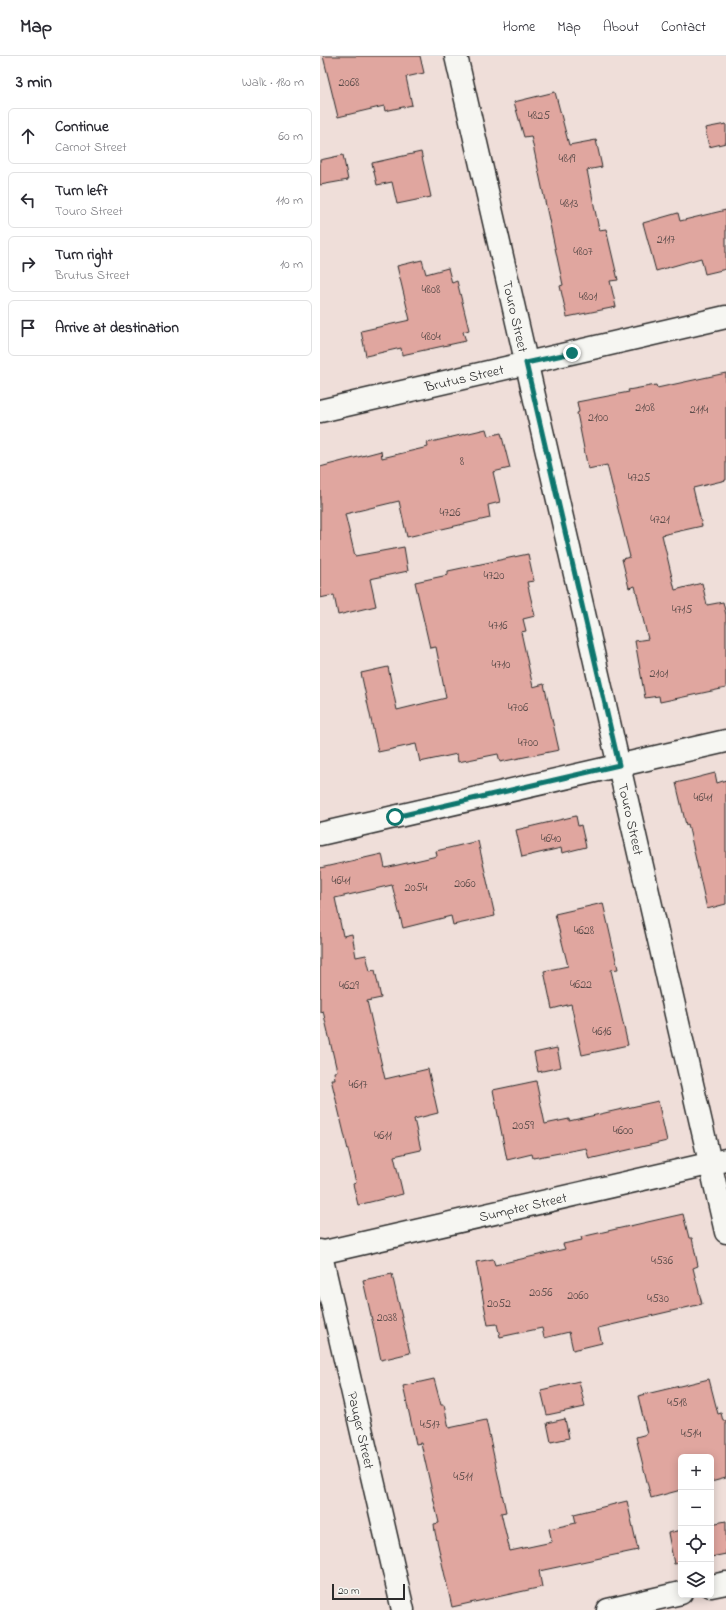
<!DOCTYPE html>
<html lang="en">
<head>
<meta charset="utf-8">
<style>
  :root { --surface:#fff; --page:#f2f2f3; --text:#2b2b33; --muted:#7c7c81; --line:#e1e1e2 }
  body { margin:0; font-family:"Indie Flower",sans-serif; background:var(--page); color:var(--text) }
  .controls { position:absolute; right:12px; bottom:12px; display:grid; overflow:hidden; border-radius:6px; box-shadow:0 2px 10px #0003 }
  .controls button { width:36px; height:36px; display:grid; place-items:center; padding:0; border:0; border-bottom:1px solid var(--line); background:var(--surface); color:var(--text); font:20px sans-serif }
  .scale { position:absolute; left:12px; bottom:10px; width:73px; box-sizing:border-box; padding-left:4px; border:2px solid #2b2b2b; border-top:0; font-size:11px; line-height:14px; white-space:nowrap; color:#2b2b2b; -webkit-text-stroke:3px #f6f6f2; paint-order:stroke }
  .stop { position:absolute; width:12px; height:12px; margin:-9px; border:3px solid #0f766e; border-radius:50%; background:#fff }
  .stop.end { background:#0f766e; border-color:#fff; box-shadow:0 1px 4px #0008 }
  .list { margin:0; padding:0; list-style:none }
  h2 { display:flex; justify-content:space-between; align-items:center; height:52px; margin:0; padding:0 16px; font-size:17px }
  h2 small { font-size:13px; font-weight:400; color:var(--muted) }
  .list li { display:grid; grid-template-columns:26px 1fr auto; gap:12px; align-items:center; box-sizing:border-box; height:56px; margin:0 8px 8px; padding:0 8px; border:1px solid var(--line); border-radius:6px }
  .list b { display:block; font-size:15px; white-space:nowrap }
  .list p { margin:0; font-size:13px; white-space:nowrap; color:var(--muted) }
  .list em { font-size:13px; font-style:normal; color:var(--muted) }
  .icon { flex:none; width:22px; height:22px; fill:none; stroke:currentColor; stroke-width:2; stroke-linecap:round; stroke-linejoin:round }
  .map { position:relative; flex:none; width:406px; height:1554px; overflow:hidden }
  header { display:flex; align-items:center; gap:24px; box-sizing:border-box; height:56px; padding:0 20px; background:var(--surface); border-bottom:1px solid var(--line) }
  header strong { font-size:19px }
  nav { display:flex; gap:22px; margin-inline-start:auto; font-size:14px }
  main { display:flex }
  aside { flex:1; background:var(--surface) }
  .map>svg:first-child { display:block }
  .building { fill:#e0a69f; stroke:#2b2b2b }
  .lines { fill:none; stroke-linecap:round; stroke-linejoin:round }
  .minor-casing { stroke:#2b2b2b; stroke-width:25 }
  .minor { stroke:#f6f6f2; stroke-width:22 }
  .route { stroke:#0f766e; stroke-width:5 }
  .labels { text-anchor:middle; stroke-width:3; stroke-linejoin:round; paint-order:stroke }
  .number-label { font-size:12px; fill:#584a48 }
  .street-label { font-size:14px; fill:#2b2b2b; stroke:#f6f6f2 }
</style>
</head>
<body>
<header>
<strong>Map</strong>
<nav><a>Home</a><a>Map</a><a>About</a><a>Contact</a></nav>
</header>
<main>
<aside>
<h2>3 min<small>Walk · 180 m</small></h2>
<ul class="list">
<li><svg class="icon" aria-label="ahead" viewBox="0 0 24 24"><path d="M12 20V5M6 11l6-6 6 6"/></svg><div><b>Continue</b><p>Carnot Street</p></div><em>60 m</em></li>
<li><svg class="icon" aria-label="left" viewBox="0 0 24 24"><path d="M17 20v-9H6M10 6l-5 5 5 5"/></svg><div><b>Turn left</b><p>Touro Street</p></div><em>110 m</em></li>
<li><svg class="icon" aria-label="right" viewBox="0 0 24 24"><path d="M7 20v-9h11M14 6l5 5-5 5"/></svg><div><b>Turn right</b><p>Brutus Street</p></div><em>10 m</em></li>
<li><svg class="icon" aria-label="arrive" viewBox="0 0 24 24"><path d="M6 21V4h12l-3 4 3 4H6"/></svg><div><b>Arrive at destination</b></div></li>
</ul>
</aside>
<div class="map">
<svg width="406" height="1554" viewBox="0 0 406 1554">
  <rect width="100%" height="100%" fill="#efded9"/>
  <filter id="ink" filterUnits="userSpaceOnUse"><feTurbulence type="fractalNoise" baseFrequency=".025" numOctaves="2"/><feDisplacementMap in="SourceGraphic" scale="8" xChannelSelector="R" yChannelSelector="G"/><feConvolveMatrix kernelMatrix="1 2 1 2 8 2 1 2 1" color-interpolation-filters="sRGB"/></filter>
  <g filter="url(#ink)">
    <path class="building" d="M3,0h97l4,17 -18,4 6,28 -27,6 -1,-5 -46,11z
      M235,36l14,53 27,-5 6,27 -15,3 12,60 7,-1 12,51 -8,1 6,26 -49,10 -7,-31 3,-1 -32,-149 -7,1 -10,-35z
      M406,68v19l-17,4 -4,-19z
      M101,96l10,45 -34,7 -5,-22 -15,3 -5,-22z
      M23,99l5,25 -28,5v-25z
      M406,154v59l-21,5 -4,-16 -45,13 -13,-48 35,-10 2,8z
      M102,204l4,14 22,-6 4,15 5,-2 12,49 -6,2 3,9 -64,14 -1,-7 -35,8 -5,-25 49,-11 -13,-54z
      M406,317v107l-33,8 9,38 -40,9 13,55 27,-7 5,22 16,-3 3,13v73l-66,14 -1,-6 -14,2 -10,-57 13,-2 -13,-53 -6,2 -7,-29 8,-2 -23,-92 -19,4 -11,-56 2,-1 -2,-10 52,-10 -1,-2 28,-5 1,3z
      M166,373l2,7 13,-3 9,35 -17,4 7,30 -12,3 2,13 -83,19 -8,-36 -54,13 10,42 49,-9 4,24 -38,8 6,27 -38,9 -4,-20 -14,3v-131l61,-16 1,7 46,-11 -1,-4z
      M208,498l6,27 -7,1 8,34 -12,3 3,12 -5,1 12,55 11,-3 15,66 -59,12 -2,-8 -40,8 -1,-8 -37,8 -4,-18 -38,8 -17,-79 27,-6 9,43 49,-12 -10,-51 -6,1 -15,-66 33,-7v-4z
      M395,717l2,10 9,-3v124l-19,5 -19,-85 -2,1 -10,-42z
      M256,760l2,10 3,-1 5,22 -24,6 -1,-5 -39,9 -6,-27z
      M158,785l17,75 -42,9 -2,-9 -48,12 -11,-43 -57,13 8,38 9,-2 4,23 10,-2 4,16 5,-1 6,28 -14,3 18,78 43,-10 10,44 -24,6 7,31 -27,6 9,38 -45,11 -5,-21 3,-1 -25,-104h4l-1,-7 3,-1 -14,-60 -3,1v-144l62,-14 3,14 52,-12 -1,-5z
      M283,847l15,66 -7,1 17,75 -46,10 -11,-51 -19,5 -8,-38 24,-5 -13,-52z
      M237,992l4,19 -23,5 -4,-19z
      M216,1025l9,43 24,-5v2l89,-20 9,40 -78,18 -3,-11 -53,10 -1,-4 -25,6 -14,-70z
      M363,1158l6,24h3l6,28 -5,2 9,36 -104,24 4,15 -29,7 -4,-18 -25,6 -2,-10 -42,9 -3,-13 -9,1 -12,-63 17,-3 2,6 70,-16 -2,-5 19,-4 -1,-3z
      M72,1218l18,79 -29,7 -18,-80z
      M114,1323l7,26h3l5,23 37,-8 20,92 -5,1 9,38 42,-9 -3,-13 27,-6 -2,-9 53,-13 11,49 -99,21 3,16 -90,20 -17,-75 -1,-8 5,-1 -18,-80 -5,1 -13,-58z
      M389,1323l9,35 3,-1 2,8h3v57l-15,4v-25h-30v33l-30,8 -15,-61 11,-3 -9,-38z
      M259,1325l6,26 -38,8 -6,-25z
      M245,1363l4,19 -18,4 -4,-19z
      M406,1465v33l-15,3v-33z
      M361,1474v33l-7,1 -6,-31z"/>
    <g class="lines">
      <g class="minor-casing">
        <g id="minor">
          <path id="s1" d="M136,0l270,1176"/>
          <path id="s2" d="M0,355l406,-94"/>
          <path d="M0,778l406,-93"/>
          <path id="s3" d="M0,1195l83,359"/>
          <path id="s4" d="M0,1197l406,-93"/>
          <path d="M391,1530l15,-3"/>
          <path d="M288,1554l73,-17"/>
        </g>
      </g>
      <use href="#minor" class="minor"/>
    </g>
  </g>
  <g class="lines" filter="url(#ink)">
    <path class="route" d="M75,761l224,-52 -93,-402 46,-10"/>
  </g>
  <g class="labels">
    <g class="number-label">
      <text x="29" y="30">2068</text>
      <text x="219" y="63">4825</text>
      <text x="247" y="106">4819</text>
      <text x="249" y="151">4813</text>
      <text x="346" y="187">2117</text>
      <text x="263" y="199">4807</text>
      <text x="111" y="237">4808</text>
      <text x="268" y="244">4801</text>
      <text x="111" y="284">4804</text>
      <text x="325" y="355">2108</text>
      <text x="379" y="357">2114</text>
      <text x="278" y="365">2100</text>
      <text x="142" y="409">8</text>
      <text x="319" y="425">4725</text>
      <text x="130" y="460">4726</text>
      <text x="340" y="467">4721</text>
      <text x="174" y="523">4720</text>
      <text x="362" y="557">4715</text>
      <text x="178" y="573">4716</text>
      <text x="181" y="612">4710</text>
      <text x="339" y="621">2101</text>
      <text x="198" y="655">4706</text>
      <text x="208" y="690">4700</text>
      <text x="383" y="745">4641</text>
      <text x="231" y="786">4640</text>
      <text x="21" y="828">4641</text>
      <text x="145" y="831">2060</text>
      <text x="96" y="835">2054</text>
      <text x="264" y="878">4628</text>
      <text x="261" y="932">4622</text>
      <text x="29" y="933">4629</text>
      <text x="282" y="979">4616</text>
      <text x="38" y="1032">4617</text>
      <text x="203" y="1073">2059</text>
      <text x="303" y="1078">4600</text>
      <text x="63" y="1083">4611</text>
      <text x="342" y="1208">4536</text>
      <text x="221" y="1240">2056</text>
      <text x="258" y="1243">2060</text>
      <text x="338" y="1246">4530</text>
      <text x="179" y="1251">2052</text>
      <text x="67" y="1265">2038</text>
      <text x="357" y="1350">4518</text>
      <text x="110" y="1372">4517</text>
      <text x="371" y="1381">4514</text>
      <text x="143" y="1424">4511</text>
    </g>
    <g class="street-label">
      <text dy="5" stroke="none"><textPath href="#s1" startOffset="267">Touro Street</textPath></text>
      <text dy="5" stroke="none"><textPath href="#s2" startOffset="148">Brutus Street</textPath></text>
      <text dy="5" stroke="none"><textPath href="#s1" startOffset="783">Touro Street</textPath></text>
      <text dy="5" stroke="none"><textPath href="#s4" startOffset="208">Sumpter Street</textPath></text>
      <text dy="5" stroke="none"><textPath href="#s3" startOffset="184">Pauger Street</textPath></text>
    </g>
  </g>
</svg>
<div class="controls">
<button>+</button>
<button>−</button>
<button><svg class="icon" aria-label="locate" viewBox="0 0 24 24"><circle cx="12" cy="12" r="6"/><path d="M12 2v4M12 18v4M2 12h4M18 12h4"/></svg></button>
<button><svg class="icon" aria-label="layers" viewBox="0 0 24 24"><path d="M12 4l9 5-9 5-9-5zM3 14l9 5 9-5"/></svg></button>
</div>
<div class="scale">20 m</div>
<div class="stop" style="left:75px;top:761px"></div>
<div class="stop end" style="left:252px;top:297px"></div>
</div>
</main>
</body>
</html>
